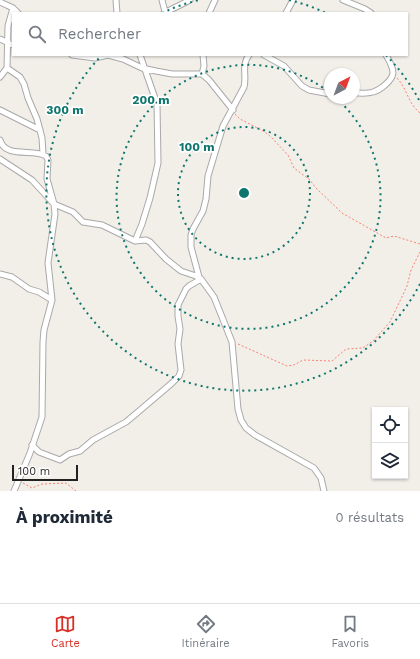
<!DOCTYPE html>
<html lang="fr">
<head>
<meta charset="utf-8">
<style>
  :root { --surface:#fff; --page:#f2f2f3; --text:#1f2937; --muted:#747a83; --line:#e0e1e3; --accent:#d93025 }
  body { margin:0; font-family:"Work Sans",sans-serif; background:var(--page); color:var(--text) }
  .controls { position:absolute; right:12px; bottom:12px; display:grid; overflow:hidden; border-radius:0px; box-shadow:0 1px 3px #0004 }
  .controls button { width:36px; height:36px; display:grid; place-items:center; padding:0; border:0; border-bottom:1px solid var(--line); background:var(--surface); color:var(--text); font:20px sans-serif }
  .compass { position:absolute; left:324px; top:68px; width:36px; height:36px; border-radius:50%; background:var(--surface); box-shadow:0 1px 3px #0004; rotate:41deg }
  .scale { position:absolute; left:12px; bottom:10px; width:66px; box-sizing:border-box; padding-left:4px; border:2px solid #222; border-top:0; font-size:11px; line-height:14px; white-space:nowrap; color:#222; -webkit-text-stroke:3px #fff; paint-order:stroke }
  .list { margin:0; padding:0; list-style:none }
  h2 { display:flex; justify-content:space-between; align-items:center; height:52px; margin:0; padding:0 16px; font-size:17px }
  h2 small { font-size:13px; font-weight:400; color:var(--muted) }
  .icon { flex:none; width:22px; height:22px; fill:none; stroke:currentColor; stroke-width:2; stroke-linecap:round; stroke-linejoin:round }
  .map { position:relative; flex:none; width:420px; height:491px; overflow:hidden }
  .search { position:absolute; background:var(--surface); box-shadow:0 1px 3px #0004; left:12px; right:12px; top:12px; height:44px; display:flex; align-items:center; gap:10px; box-sizing:border-box; padding:0 14px; border-radius:0px; color:var(--muted); font-size:15px }
  .sheet { height:112px; background:var(--surface) }
  nav { display:flex; justify-content:space-around; align-items:center; box-sizing:border-box; height:56px; border-top:1px solid var(--line); background:var(--surface); font-size:11px; color:var(--muted) }
  nav a { display:grid; justify-items:center; gap:2px }
  nav .on { color:var(--accent) }
  .map>svg:first-child { display:block }
  .lines { fill:none; stroke-linecap:round; stroke-linejoin:round }
  .minor-casing { stroke:#a9a9a9; stroke-width:7 }
  .path { stroke:#fa8072; stroke-width:1; stroke-dasharray:2 2; stroke-linecap:butt }
  .minor { stroke:#fff; stroke-width:5 }
  .ring { fill:none; stroke:#0f766e; stroke-width:2; stroke-dasharray:2 4 }
  .centre { fill:#0f766e; stroke:#fff; stroke-width:2 }
  .ring-label { font-size:12px; text-anchor:middle; font-weight:bold; fill:#0f766e; stroke:#fff; stroke-width:3.5; stroke-linejoin:round; paint-order:stroke }
</style>
</head>
<body>
<div class="map">
<svg width="420" height="491" viewBox="0 0 420 491">
  <rect width="100%" height="100%" fill="#f2efe9"/>
  <g class="lines">
    <g class="minor-casing">
      <path id="minor" d="M116,0l1,13
        M162,0l3,12
        M343,0l22,9 6,4
        M0,2l13,6 5,5
        M164,13l26,-13
        M209,13l6,-13
        M286,13l7,-13
        M0,39l13,6
        M72,55l23,3 13,-3 15,4 19,9 14,3 16,3h30l7,6 24,30
        M264,55l20,11 18,20 7,4 21,4
        M7,68l13,9 4,7 4,14 9,21 5,19 1,16
        M202,74l2,-8 -1,-11
        M0,77l7,-9 1,-42 5,-18
        M354,93c6,0 13,1 19,-1 7,-2 19,-11 20,-19 0,-6 -4,-13 -7,-18
        M0,110l40,20
        M0,140c5,19 34,8 46,16l2,4 -1,19 7,25 1,10 -7,49 4,37 -8,30 -1,12 -1,75 -12,36 -16,38
        M0,159l32,21 22,24 19,8 10,10 19,3 33,16 11,-1 4,2 16,17 15,12 15,5 5,3 13,18 18,45 6,67 3,11 5,8 9,7 59,33 7,10 3,13
        M135,241l7,-17 8,-26 8,-35 -1,-59 -17,-49
        M0,274l12,3 17,12 10,3 13,8
        M199,277l-8,-30v-12l2,-6 10,-18 3,-12 2,-23 15,-50 21,-39c3,-11 -3,-22 5,-32
        M32,445l7,7 21,8 9,-6 11,-3 13,-11 33,-18 12,-10 34,-29 7,-7 2,-6 -3,-26 2,-15 -2,-13v-11l8,-16 3,-3 12,-7"/>
    </g>
    <path class="path" d="M397,78c11,12 10,24 23,35
      M235,114l5,5 25,13 7,6 16,17 6,13 16,12 6,8 26,25 44,25 8,-2 26,8
      M238,344l49,22 7,-1 9,-5 29,1 14,-12 17,-1 10,-7 17,-19 17,-36 4,-16 9,-18
      M23,483l9,5 10,-4 24,-1 10,8"/>
    <use href="#minor" class="minor"/>
  </g>
  <g class="ring">
    <circle cx="244" cy="193" r="66"/>
    <path d="M336 98A132 132 0 1 1 330 93"/>
    <path d="M420 284A198 198 0 1 1 102 55M162 13A198 198 0 0 1 199 0M289 0A198 198 0 0 1 326 13M386 55A198 198 0 0 1 420 102"/>
  </g>
  <circle cx="244" cy="193" r="6" class="centre"/>
  <g class="ring-label">
    <text x="151" y="104">200 m</text>
    <text x="65" y="114">300 m</text>
    <text x="197" y="151">100 m</text>
  </g>
</svg>
<div class="controls">
<button><svg class="icon" aria-label="locate" viewBox="0 0 24 24"><circle cx="12" cy="12" r="6"/><path d="M12 2v4M12 18v4M2 12h4M18 12h4"/></svg></button>
<button><svg class="icon" aria-label="layers" viewBox="0 0 24 24"><path d="M12 4l9 5-9 5-9-5zM3 14l9 5 9-5"/></svg></button>
</div>
<svg class="compass" viewBox="-18 -18 36 36"><path d="M0-13l5 13h-10z" fill="#e53935"/><path d="M0 13l5-13h-10z" fill="#747a83"/></svg>
<div class="scale">100 m</div>
<div class="search"><svg class="icon" aria-label="search" viewBox="0 0 24 24"><circle cx="10" cy="10" r="6"/><path d="M15 15l6 6"/></svg>Rechercher</div>
</div>
<section class="sheet">
<h2>À proximité<small>0 résultats</small></h2>
<ul class="list">
</ul>
</section>
<nav>
<a class="on"><svg class="icon" aria-label="map" viewBox="0 0 24 24"><path d="M3 6l6-2 6 2 6-2v14l-6 2-6-2-6 2zM9 4v14M15 6v14"/></svg>Carte</a>
<a><svg class="icon" aria-label="directions" viewBox="0 0 24 24"><path d="M12 3l9 9-9 9-9-9zM9 14v-3h6M13 9l2 2-2 2"/></svg>Itinéraire</a>
<a><svg class="icon" aria-label="saved" viewBox="0 0 24 24"><path d="M7 4h10v16l-5-4-5 4z"/></svg>Favoris</a>
</nav>
</body>
</html>
